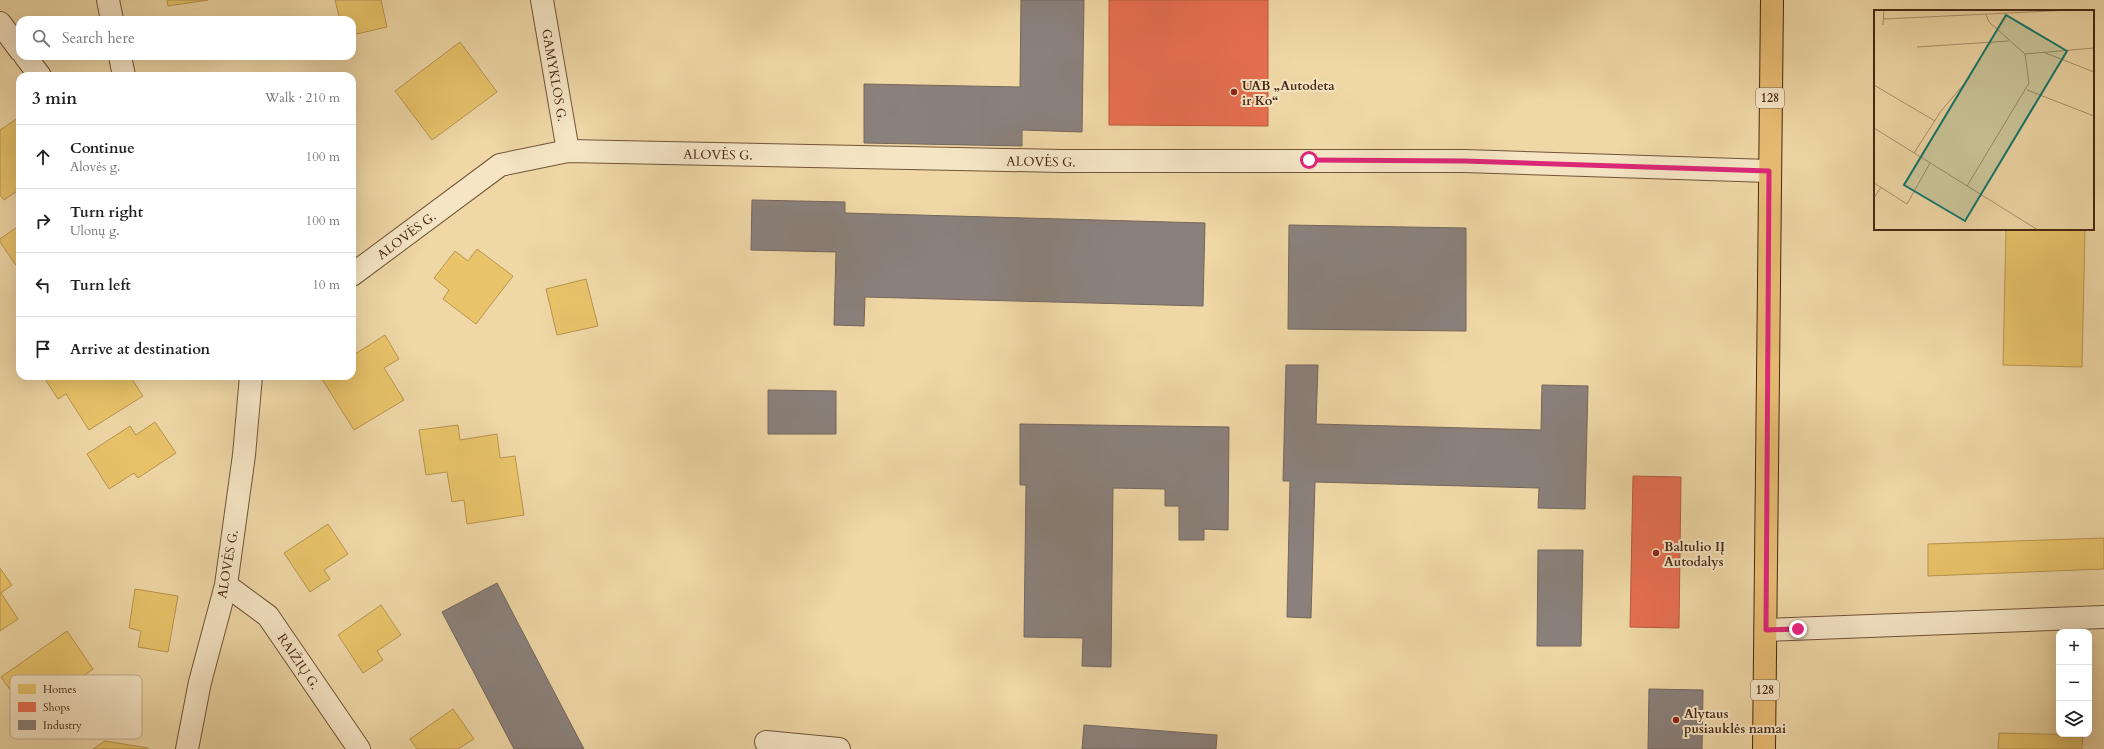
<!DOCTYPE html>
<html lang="en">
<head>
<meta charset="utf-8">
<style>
  :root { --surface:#fff; --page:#f6f6f6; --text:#222; --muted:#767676; --line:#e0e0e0 }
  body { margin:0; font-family:Cardo,serif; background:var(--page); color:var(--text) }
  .controls { position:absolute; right:12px; bottom:12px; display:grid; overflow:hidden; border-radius:8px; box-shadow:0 4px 16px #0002 }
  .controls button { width:36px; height:36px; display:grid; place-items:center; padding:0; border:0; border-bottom:1px solid var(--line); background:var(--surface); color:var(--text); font:20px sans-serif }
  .stop { position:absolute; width:12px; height:12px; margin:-9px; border:3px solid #db2777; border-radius:50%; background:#fff }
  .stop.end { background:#db2777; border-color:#fff; box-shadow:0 1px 4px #0008 }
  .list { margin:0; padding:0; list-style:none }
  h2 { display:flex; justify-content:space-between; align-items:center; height:52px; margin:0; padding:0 16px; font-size:17px }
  h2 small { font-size:13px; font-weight:400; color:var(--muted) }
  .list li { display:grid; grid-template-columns:26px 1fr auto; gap:12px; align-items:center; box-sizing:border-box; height:64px; padding:0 16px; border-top:1px solid var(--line) }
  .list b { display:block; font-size:15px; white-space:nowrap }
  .list p { margin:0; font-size:13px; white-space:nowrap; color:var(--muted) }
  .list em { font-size:13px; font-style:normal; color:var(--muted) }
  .icon { flex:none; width:22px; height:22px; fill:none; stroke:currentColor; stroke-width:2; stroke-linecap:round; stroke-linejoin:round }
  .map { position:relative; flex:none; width:2104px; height:749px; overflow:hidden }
  .search { position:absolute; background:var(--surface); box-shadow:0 4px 16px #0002; left:16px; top:16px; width:340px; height:44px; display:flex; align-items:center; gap:10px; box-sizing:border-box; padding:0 14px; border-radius:12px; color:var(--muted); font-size:15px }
  .panel { position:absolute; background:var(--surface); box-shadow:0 4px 16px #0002; left:16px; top:72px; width:340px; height:308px; border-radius:12px }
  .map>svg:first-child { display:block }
  .homes { fill:#e9c46a; stroke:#b89550 }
  .shops { fill:#e76f51; stroke:#b75a3e }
  .industry { fill:#8a817c; stroke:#76665c }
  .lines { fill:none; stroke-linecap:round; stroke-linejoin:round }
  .minor-casing { stroke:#715437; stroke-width:24 }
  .primary-casing { stroke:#472812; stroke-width:24 }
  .minor { stroke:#f5e5c5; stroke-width:22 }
  .primary { stroke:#e8bc73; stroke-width:22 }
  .route { stroke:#db2777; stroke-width:5 }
  .poi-dot { fill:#8f2418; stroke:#f5e5c5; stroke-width:1.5 }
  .labels { text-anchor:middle; stroke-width:4; stroke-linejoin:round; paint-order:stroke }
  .shield { fill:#f5e5c5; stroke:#7b6148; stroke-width:1 }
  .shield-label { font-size:12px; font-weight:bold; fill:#472812 }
  .street-label { font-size:13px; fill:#472812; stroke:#f5e5c5 }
  .poi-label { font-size:13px; font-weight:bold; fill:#472812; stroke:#f5e5c5; text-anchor:start }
  .inset-road { fill:none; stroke:#ac916b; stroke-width:1 }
  .view { fill:#0f766e; fill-opacity:0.15; stroke:#0f766e; stroke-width:2 }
  .inset-edge { fill:none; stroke:#472812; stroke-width:2 }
  .key { fill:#f5e5c5; stroke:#c1ac8f; stroke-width:1 }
  .key-label { font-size:11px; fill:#472812 }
</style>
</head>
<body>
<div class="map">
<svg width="2104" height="749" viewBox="0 0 2104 749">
  <rect width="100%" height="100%" fill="#efd7a6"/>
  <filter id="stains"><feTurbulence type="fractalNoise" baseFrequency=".005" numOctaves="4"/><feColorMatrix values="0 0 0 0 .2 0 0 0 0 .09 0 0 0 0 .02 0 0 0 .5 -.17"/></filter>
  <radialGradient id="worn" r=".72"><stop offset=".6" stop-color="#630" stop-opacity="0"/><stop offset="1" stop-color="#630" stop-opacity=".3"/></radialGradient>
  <path class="homes" d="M167,0h41l-40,6z
    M335,0h46l6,27 -35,8v-15h-12z
    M460,42l37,50 -65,48 -37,-49z
    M18,118l2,3v68l-16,11 -4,-5v-65z
    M20,225v46l-20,-29v-3z
    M2006,229h79l-3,138 -79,-2z
    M477,249l36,27 -37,48 -33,-25 6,-9 -15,-12 21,-27 13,10z
    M586,279l12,47 -41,9 -11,-46z
    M385,335l14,24 -15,9 20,32 -50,30 -34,-54h32v-20z
    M43,376h87l13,20 -54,34 -23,-36 -8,5z
    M155,422l21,31 -38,25 -4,-5 -25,16 -22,-35 43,-28 6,9z
    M458,425l2,15 37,-6 3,24 15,-2 9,59 -57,9 -3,-24 -12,2 -5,-30 -21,3 -7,-45z
    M328,524l20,30 -24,16 6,9 -20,13 -26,-39z
    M2104,538v31l-176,7v-32z
    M0,568l12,17 -11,8 17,26 -18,12z
    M135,589l43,7 -10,56 -30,-5 3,-16 -12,-3z
    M381,605l20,30 -24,16 6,9 -20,13 -25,-38z
    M67,631l26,38 -46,32 -9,-12 -19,13 -18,-25z
    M453,709l21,30 -16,10h-41l-7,-10z
    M1999,733l84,2 -1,14h-84z
    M105,741l43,7v1h-55z"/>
  <path class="shops" d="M1109,0h159v126l-159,-1z
    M1633,476l48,1 -2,151 -49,-1z"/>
  <path class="industry" d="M1021,0h63l-2,132 -60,-2v16l-158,-3v-59l156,3z
    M752,200l93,2v11l360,10 -2,83 -338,-9 -1,29 -30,-1 2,-73 -85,-2z
    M1289,225l177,3v103l-178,-2z
    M1286,365h32l-2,59 225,6 1,-45 46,1 -3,123 -47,-1 1,-20 -224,-6 -4,136 -24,-1 3,-136h-7z
    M768,390l68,1v43h-68z
    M1020,424l209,3 -1,103 -24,-1v11h-25v-34h-14v-17l-52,-1 -2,179 -29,-1 1,-28 -59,-1 2,-152h-6z
    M1538,550h45l-2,96h-44z
    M497,583l87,166h-70l-72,-137z
    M1649,689l54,1 -1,59h-54z
    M1084,725l133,10 -1,14h-134z"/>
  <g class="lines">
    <g class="minor-casing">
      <path id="minor" d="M108,0l4,20
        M542,0l26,151
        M0,23l20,27
        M25,56l15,20
        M120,56l4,20
        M352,275l148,-110 68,-14 493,10h403l305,10
        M226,585l42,31 91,133
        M1766,630l338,-13
        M766,742l73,7
        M187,749l13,-67 26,-97 18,-130 7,-79"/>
    </g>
    <g class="primary-casing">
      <path id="primary" d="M1764,749l8,-749"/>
    </g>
    <use href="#minor" class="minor"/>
    <use href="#primary" class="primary"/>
  </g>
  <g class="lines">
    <path class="route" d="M1309,160l155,1 305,10 -3,459 32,-1"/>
  </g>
  <g class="poi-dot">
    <circle cx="1234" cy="92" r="4"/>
    <circle cx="1656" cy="553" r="4"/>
    <circle cx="1676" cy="720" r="4"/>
  </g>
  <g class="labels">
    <g class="shield">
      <rect x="1756" y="88" width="28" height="20" rx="3"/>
      <rect x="1751" y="680" width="28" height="20" rx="3"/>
    </g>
    <g class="shield-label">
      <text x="1770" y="102">128</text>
      <text x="1765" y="694">128</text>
    </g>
    <g class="street-label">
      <text transform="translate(555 75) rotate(80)" y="5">GAMYKLOS G.</text>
      <text transform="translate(718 154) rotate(1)" y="5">ALOVĖS G.</text>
      <text transform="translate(1041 161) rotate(1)" y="5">ALOVĖS G.</text>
      <text transform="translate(406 235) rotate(-37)" y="5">ALOVĖS G.</text>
      <text transform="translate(227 564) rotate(-80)" y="5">ALOVĖS G.</text>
      <text transform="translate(299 661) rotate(56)" y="5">RAIŽIŲ G.</text>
    </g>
    <g class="poi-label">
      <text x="1242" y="90">UAB „Autodeta<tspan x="1242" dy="15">ir Ko“</tspan></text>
      <text x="1664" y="551">Baltulio IĮ<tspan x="1664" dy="15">Autodalys</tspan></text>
      <text x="1684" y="718">Alytaus<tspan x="1684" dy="15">pusiauklės namai</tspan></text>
    </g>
  </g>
  <g transform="translate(1874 10)">
    <rect width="220" height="220" fill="#efd7a6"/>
    <path class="inset-road" d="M10,9l187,-9M9,15l1,-15M43,37l92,-6M169,42l51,20M151,44l69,-6M0,75l61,36M153,80l67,26M0,118l164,102M40,143l27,-42 29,-34M0,173l33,21 23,-41M93,176l62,-103 -4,-29 -36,-32 -3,-7M0,188l7,-11"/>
    <path class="view" d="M132,5l61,36 -102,170 -61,-36z"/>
    <rect width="220" height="220" class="inset-edge"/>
  </g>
  <rect x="10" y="675" width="132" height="64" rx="6" class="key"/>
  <rect x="18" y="684" width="18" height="10" fill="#e9c46a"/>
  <rect x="18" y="702" width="18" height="10" fill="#e76f51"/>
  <rect x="18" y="720" width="18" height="10" fill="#8a817c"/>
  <g class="key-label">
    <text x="43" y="693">Homes</text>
    <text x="43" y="711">Shops</text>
    <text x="43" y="729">Industry</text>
  </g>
  <rect width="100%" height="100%" filter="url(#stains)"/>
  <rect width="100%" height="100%" fill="url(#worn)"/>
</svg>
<div class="controls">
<button>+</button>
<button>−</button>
<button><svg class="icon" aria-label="layers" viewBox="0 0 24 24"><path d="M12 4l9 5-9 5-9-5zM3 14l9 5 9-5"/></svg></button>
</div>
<div class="stop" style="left:1309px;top:160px"></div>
<div class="stop end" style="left:1798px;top:629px"></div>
<div class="search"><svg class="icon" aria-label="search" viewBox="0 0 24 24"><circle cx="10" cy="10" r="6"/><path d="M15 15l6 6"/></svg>Search here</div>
<section class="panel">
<h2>3 min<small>Walk · 210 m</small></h2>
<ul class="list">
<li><svg class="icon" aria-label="ahead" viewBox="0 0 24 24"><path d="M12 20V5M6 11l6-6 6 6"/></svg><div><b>Continue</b><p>Alovės g.</p></div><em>100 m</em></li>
<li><svg class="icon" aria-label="right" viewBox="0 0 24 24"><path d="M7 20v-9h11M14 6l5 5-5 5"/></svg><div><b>Turn right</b><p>Ulonų g.</p></div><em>100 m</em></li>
<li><svg class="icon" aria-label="left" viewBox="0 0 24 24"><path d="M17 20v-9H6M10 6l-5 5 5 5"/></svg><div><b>Turn left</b></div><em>10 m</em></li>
<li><svg class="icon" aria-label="arrive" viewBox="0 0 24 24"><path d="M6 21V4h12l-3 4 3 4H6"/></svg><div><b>Arrive at destination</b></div></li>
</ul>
</section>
</div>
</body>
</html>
